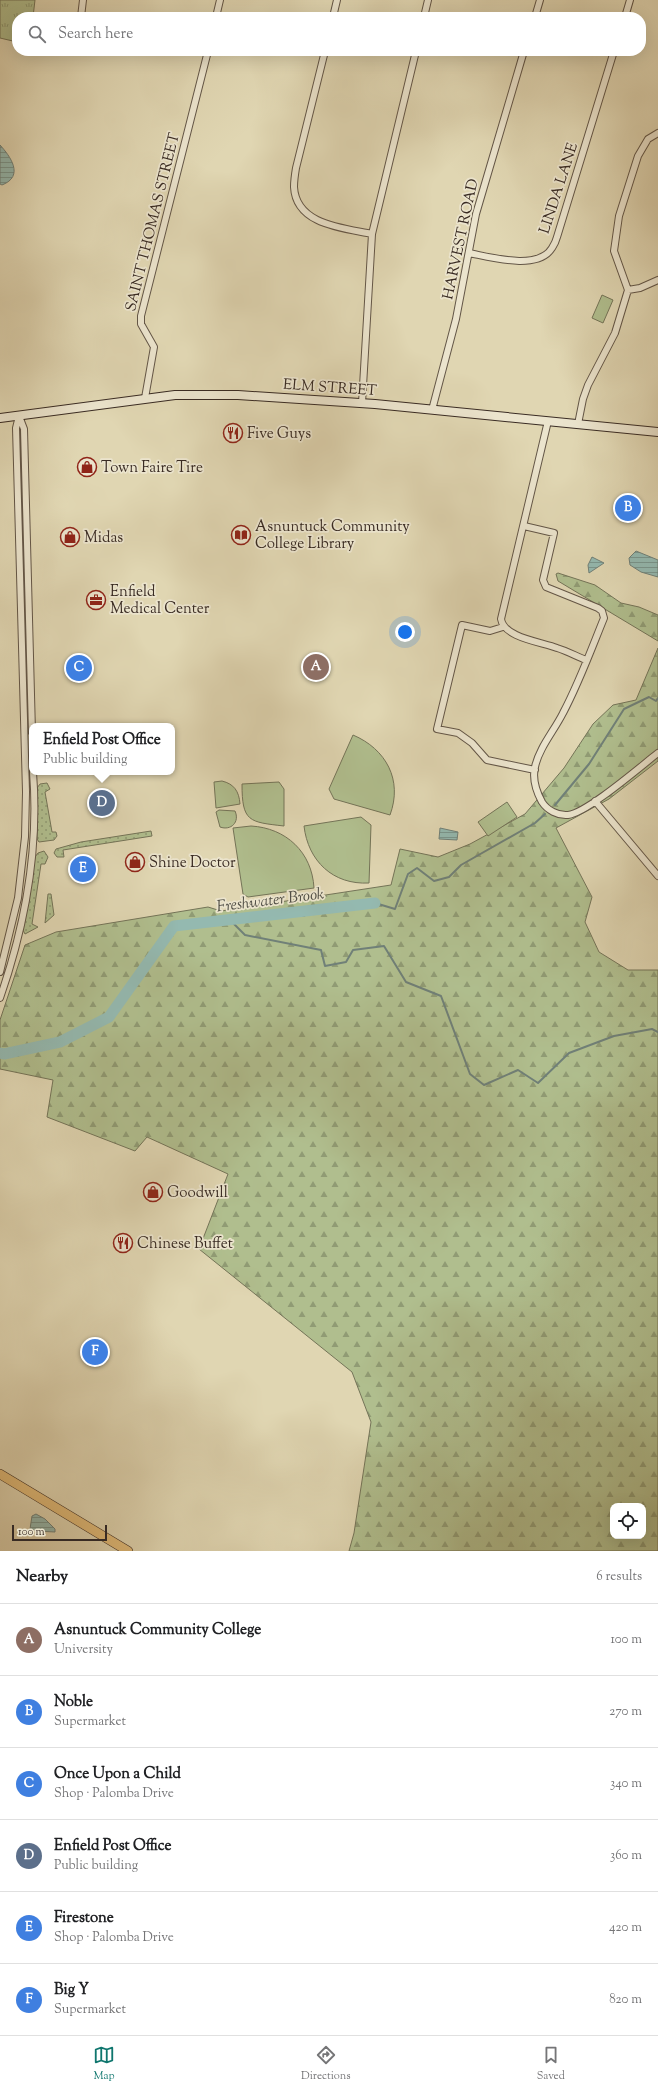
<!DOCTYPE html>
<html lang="en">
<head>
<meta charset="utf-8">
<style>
  :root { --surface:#fff; --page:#f6f6f6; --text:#202124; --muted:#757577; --line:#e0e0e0; --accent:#0f766e }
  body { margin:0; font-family:"Sorts Mill Goudy",serif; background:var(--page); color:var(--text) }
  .controls { position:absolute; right:12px; bottom:12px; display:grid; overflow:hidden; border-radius:8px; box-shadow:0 4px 16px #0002 }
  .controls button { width:36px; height:36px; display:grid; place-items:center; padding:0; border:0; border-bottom:1px solid var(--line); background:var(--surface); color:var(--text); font:20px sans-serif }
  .scale { position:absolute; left:12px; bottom:10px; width:95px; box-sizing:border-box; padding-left:4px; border:2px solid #392b23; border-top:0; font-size:11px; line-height:14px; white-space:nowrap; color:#392b23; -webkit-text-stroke:3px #ebe4cd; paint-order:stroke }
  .you { position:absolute; left:405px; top:632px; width:14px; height:14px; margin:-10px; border:3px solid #fff; border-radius:50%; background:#1a73e8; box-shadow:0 0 0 6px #1a73e833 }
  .badge { display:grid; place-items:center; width:26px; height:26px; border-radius:50%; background:var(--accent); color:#fff; font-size:13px; font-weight:700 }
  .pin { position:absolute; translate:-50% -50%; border:2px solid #fff; box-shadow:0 1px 4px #0006 }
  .popup { position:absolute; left:29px; top:723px; width:146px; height:52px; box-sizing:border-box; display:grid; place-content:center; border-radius:8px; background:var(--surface); filter:drop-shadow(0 1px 3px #0005); font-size:13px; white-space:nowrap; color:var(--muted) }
  .popup b { font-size:15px; color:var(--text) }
  .popup::after { content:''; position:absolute; left:50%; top:100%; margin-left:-8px; border:8px solid transparent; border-top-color:var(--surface) }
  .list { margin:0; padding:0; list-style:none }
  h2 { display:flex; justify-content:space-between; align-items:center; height:52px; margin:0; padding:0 16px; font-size:17px }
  h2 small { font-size:13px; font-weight:400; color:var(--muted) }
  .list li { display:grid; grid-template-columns:26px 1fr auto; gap:12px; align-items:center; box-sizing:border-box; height:72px; padding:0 16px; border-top:1px solid var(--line) }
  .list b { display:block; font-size:15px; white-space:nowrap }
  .list p { margin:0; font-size:13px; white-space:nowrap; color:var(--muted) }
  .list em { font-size:13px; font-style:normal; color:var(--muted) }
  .icon { flex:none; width:22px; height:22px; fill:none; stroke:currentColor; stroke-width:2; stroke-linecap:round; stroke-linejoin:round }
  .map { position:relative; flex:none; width:658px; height:1551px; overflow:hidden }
  .search { position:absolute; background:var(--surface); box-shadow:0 4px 16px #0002; left:12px; right:12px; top:12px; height:44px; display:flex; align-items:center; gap:10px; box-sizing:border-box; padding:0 14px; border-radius:16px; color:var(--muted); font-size:15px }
  .sheet { height:484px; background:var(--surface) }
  nav { display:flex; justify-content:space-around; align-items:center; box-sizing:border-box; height:56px; border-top:1px solid var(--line); background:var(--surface); font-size:11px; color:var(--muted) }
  nav a { display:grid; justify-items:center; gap:2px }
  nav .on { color:var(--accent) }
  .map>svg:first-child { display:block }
  .grass { fill:url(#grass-dots); stroke:#747458 }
  .forest { fill:url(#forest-firs); stroke:#747458; fill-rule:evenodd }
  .park { fill:url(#park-tufts); stroke:#747458 }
  .garden { fill:#b0be8e; stroke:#747458 }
  .water { fill:url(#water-rules); stroke:#708078 }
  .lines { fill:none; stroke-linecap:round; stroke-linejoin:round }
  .stream { stroke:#708078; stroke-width:2 }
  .river { stroke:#94b9b0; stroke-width:11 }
  .minor-casing { stroke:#635647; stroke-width:8 }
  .secondary-casing { stroke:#392b23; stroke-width:10 }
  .primary-casing { stroke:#392b23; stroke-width:10 }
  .minor { stroke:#ebe4cd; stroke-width:6 }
  .secondary { stroke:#ebe4cd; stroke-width:8 }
  .primary { stroke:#e0bb79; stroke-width:9 }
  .labels { text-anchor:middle; stroke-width:3.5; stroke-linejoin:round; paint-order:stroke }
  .street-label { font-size:15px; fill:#392b23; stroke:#ebe4cd }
  .poi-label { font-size:15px; fill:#392b23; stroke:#ebe4cd; text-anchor:start }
  .water-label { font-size:16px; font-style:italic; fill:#504e46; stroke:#ebe4cd }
</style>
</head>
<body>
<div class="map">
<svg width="658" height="1551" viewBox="0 0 658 1551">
  <defs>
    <pattern id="grass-dots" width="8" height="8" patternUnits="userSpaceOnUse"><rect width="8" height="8" fill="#b0be8e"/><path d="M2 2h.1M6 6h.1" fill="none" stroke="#909b74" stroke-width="1.8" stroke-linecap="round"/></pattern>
    <pattern id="forest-firs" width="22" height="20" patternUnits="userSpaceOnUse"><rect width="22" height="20" fill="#b0be8e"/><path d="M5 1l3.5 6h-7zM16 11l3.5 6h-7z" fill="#909b74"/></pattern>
    <pattern id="park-tufts" width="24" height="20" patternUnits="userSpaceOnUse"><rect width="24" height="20" fill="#b0be8e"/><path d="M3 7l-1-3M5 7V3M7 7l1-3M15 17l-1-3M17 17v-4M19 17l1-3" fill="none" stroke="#909b74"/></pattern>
    <pattern id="water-rules" width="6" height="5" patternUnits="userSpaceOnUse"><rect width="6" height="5" fill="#94b9b0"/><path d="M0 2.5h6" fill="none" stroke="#7a978f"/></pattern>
  </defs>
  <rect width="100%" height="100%" fill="#e0d6b2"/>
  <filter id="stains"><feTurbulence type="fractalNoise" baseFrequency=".005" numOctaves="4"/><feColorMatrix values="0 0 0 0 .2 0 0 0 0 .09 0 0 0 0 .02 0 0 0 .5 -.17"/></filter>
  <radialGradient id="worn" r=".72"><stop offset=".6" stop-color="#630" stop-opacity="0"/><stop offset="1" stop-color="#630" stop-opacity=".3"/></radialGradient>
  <path class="grass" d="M47,783l3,6 -5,3 7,40h4l1,4 -3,4 -15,2 -2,-3v-51l3,-4z
    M151,831l1,5 -89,14 1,7h-7l-3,-4 2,-4 25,-7z
    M44,851l4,6 -3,7h-4l-9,60 6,3 -13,7 -2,-4 12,-73 3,-4z
    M48,894h3l3,21 -9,8z"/>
  <path class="forest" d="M558,573l37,12 26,18 18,4 19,8v26l-100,-60 -2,-7z
    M658,648v113l-49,38 -53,29 36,69 -7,25 14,30 29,18h30v581h-309l5,-18 17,-111 -19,-50 -153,-123 29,-75 -81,-37 -12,14 -88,-34 6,-37 -53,-11v-49l25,-75 31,-13 152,-25 13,4 170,-26 9,-36 38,8 32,-13 55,-30 39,-46 29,-44 20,-19 23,-5zM613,1506h30v30h-30z"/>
  <path class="park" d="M0,0h35l-2,17h-16v25l-17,-4z"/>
  <path class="garden" d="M602,295l11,5 -10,23 -11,-5z
    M353,735c33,14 50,45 37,80l-56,-16 -5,-10z
    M222,781c12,3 17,10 18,23l-24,4 -2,-26z
    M279,782l5,7v37c-35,-4 -42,-4 -42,-42z
    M507,802l10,15 -29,19 -10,-14z
    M219,810l16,1c5,11 -4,20 -15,16l-4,-15z
    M361,817l10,8 -2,58c-36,2 -61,-22 -65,-57z
    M251,826c35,2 61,26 63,62l-66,9 -5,-3 -10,-66z"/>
  <path class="water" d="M0,145c10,11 25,31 2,40l-2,-1z
    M636,551l22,9v17l-17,-5 -11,-7 -1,-7z
    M592,557l12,6 -15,10 -1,-8z
    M440,828l18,4 -1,8 -18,-1z
    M36,1514l9,5 10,10v3l-19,-1 -6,-2 2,-13z"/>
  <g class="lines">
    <path class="stream" d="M555,805l34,-41 35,-55 25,-12 7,4 2,-3
      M375,903l20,6 13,-35 9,-6 17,13 15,-4 12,-12 74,-42 10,-9
      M229,919l16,16 76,15 4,16 21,-4 7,-12 31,-4 22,36 35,14 29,78 14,11 34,-15 20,13 31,-30 45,-17 38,-7 6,3"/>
    <path class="river" d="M0,1053l4,1 56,-12 49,-25 65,-91 201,-23"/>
    <g class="minor-casing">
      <path id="minor" d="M81,17l2,-17
        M216,17l4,-17
        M333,17l4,-17
        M424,17l4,-17
        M535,17l5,-17
        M625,17l5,-17
        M325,51l-29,117c-1,6 -2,13 -2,19 2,38 49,41 78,47
        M469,253c21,4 69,18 83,-5 2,-3 4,-7 5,-11l57,-186
        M628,290l12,-2 18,-8
        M145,398l9,-51 -13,-23v-8l67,-265
        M362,403l10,-169 44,-183
        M432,410l24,-91 20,-105 48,-163
        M19,416l5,13 8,303
        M548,421l-47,198c3,19 41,23 56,29 10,3 19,8 29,12
        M578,424l5,-25 5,-14 27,-52 13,-43 -14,-39 5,-35 19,-60 10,-17 10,-6
        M524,526l30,7 -11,47 3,7 52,21 4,3 2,7c-13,32 -25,65 -41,95 -9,18 -24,35 -28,54 -3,13 1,24 7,35 5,8 16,14 26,13 19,-2 73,-49 90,-62
        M503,627l-13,4 -28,-6 -25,104 21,4 14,10 15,17 48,10
        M595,801l63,75
        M0,972l18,-74 7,-61 1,-45 -10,-364 3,-12
        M0,998c25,-72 39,-150 33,-226"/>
    </g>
    <g class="secondary-casing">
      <path id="secondary" d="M0,418l175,-23h63l137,9 283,28"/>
    </g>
    <g class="primary-casing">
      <path id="primary" d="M0,1474l128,77"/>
    </g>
    <use href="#minor" class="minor"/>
    <use href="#secondary" class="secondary"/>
    <use href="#primary" class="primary"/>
  </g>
  <defs>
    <g id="restaurant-ring" transform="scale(1)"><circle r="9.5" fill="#ebe4cd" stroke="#8f2418" stroke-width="1.5"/><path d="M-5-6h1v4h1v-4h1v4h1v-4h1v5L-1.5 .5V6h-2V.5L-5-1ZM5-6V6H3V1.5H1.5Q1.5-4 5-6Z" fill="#8f2418"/></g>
    <g id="shop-ring" transform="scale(1)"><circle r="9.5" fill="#ebe4cd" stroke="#8f2418" stroke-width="1.5"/><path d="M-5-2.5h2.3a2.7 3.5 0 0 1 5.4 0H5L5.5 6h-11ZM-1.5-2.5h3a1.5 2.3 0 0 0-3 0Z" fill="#8f2418"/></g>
    <g id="library-ring" transform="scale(1)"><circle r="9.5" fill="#ebe4cd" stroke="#8f2418" stroke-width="1.5"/><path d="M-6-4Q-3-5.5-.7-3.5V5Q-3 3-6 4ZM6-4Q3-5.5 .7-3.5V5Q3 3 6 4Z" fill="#8f2418"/></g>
    <g id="office-ring" transform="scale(1)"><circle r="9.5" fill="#ebe4cd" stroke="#8f2418" stroke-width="1.5"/><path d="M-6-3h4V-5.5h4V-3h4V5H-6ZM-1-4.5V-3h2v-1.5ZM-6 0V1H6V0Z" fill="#8f2418"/></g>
  </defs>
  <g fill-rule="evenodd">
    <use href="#restaurant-ring" x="233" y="433"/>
    <use href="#shop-ring" x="87" y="467"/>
    <use href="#library-ring" x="241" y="535"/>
    <use href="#shop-ring" x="70" y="537"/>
    <use href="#office-ring" x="96" y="600"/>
    <use href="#shop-ring" x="135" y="862"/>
    <use href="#shop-ring" x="153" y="1192"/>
    <use href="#restaurant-ring" x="123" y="1243"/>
  </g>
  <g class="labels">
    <g class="street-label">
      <text transform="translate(558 188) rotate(-72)" y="5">LINDA LANE</text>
      <text transform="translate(152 222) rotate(-76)" y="5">SAINT THOMAS STREET</text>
      <text transform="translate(460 239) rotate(-78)" y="5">HARVEST ROAD</text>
      <text transform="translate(330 387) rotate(4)" y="5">ELM STREET</text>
    </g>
    <g class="poi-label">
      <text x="247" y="438">Five Guys</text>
      <text x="101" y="472">Town Faire Tire</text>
      <text x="255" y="531">Asnuntuck Community<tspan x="255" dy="17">College Library</tspan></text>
      <text x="84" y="542">Midas</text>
      <text x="110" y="596">Enfield<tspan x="110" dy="17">Medical Center</tspan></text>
      <text x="149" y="867">Shine Doctor</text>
      <text x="167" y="1197">Goodwill</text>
      <text x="137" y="1248">Chinese Buffet</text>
    </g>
    <g class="water-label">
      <text transform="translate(270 899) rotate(-7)" y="6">Freshwater Brook</text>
    </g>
  </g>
  <rect width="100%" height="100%" filter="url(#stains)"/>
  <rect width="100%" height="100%" fill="url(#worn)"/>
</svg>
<div class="controls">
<button><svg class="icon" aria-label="locate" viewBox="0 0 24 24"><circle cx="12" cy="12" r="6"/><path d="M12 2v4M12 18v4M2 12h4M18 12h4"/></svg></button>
</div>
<div class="scale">100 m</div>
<div class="you"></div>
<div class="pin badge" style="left:316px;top:667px;background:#8d6e63">A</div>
<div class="pin badge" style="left:628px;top:508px;background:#3f7fe0">B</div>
<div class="pin badge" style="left:79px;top:668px;background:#3f7fe0">C</div>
<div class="pin badge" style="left:102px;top:803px;background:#5c6f8a">D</div>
<div class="popup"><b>Enfield Post Office</b>Public building</div>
<div class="pin badge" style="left:83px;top:869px;background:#3f7fe0">E</div>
<div class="pin badge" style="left:95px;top:1352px;background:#3f7fe0">F</div>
<div class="search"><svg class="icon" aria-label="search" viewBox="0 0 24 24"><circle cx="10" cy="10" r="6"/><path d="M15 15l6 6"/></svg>Search here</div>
</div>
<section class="sheet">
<h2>Nearby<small>6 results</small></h2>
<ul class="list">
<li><span class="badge" style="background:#8d6e63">A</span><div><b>Asnuntuck Community College</b><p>University</p></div><em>100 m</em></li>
<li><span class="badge" style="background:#3f7fe0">B</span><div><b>Noble</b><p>Supermarket</p></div><em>270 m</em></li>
<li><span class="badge" style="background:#3f7fe0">C</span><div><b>Once Upon a Child</b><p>Shop · Palomba Drive</p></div><em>340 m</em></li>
<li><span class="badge" style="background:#5c6f8a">D</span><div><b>Enfield Post Office</b><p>Public building</p></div><em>360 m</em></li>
<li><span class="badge" style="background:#3f7fe0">E</span><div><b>Firestone</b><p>Shop · Palomba Drive</p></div><em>420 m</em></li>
<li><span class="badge" style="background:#3f7fe0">F</span><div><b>Big Y</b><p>Supermarket</p></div><em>820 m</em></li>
</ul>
</section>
<nav>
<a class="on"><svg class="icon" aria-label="map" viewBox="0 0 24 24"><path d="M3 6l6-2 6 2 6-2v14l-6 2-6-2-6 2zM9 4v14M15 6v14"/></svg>Map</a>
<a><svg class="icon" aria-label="directions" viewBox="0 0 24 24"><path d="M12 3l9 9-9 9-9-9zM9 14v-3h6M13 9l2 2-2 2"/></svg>Directions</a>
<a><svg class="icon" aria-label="saved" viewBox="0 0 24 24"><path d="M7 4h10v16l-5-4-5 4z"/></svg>Saved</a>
</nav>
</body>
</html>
